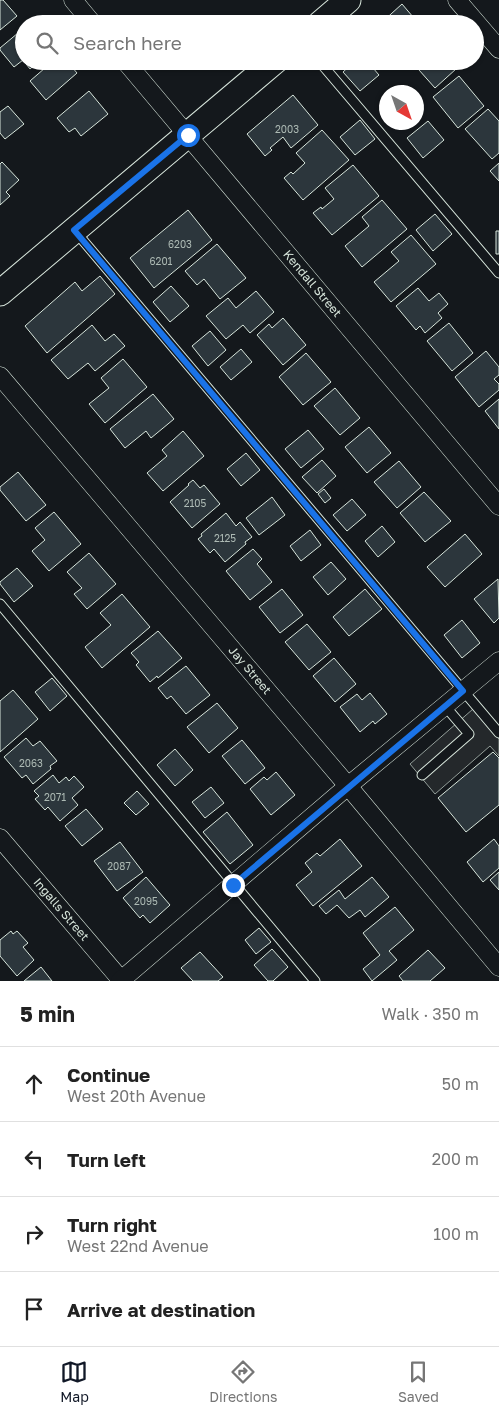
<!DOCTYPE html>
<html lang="en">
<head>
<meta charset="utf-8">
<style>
  :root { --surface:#fff; --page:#f2f2f2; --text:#222; --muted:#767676; --line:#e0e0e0; --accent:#111827 }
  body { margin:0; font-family:"Golos Text",sans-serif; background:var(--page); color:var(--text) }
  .compass { position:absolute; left:379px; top:85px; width:45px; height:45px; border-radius:50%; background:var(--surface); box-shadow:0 1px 4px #0004; rotate:140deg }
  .stop { position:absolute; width:15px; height:15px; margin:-11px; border:4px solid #1a73e8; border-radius:50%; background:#fff }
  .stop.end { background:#1a73e8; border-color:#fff; box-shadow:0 1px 5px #0008 }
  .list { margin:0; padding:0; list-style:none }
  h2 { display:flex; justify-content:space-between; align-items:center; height:65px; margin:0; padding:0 20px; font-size:21px }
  h2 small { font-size:16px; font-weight:400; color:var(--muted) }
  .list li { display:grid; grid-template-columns:32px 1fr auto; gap:15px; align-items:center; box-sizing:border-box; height:75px; padding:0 20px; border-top:1px solid var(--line) }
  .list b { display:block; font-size:19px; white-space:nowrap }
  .list p { margin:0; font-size:16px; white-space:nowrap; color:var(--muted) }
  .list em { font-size:16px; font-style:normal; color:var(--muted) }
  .icon { flex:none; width:28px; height:28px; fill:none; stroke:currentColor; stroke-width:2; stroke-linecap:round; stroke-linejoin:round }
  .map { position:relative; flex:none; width:499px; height:981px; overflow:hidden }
  .search { position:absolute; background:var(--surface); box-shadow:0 1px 4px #0004; left:15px; right:15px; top:15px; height:55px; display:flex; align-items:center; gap:12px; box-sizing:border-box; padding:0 18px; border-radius:28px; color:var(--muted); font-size:19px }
  .sheet { height:365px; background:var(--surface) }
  nav { display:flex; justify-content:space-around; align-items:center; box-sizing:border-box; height:70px; border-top:1px solid var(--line); background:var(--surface); font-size:14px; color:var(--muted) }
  nav a { display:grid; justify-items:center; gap:2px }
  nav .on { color:var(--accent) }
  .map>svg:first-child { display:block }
  .parking { fill:#24282b; stroke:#939e99 }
  .building { fill:#2c363c; stroke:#d8e6dc }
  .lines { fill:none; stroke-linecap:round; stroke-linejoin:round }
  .lane-casing { stroke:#d8e6dc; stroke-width:11 }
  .street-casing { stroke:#d8e6dc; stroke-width:19 }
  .secondary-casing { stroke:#d8e6dc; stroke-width:27 }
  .lane { stroke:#14181c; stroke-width:9 }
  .street { stroke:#14181c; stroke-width:18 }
  .secondary { stroke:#14181c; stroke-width:25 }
  .route { stroke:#1a73e8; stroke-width:6 }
  .labels { text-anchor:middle; stroke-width:4; stroke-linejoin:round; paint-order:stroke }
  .number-label { font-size:10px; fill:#adbab4 }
  .street-label { font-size:12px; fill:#d8e6dc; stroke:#14181c }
</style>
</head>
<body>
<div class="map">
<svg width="499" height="981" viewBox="0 0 499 981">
  <rect width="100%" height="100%" fill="#14181c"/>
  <path class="parking" d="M473,709l26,30v17l-9,-10 -55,48 -25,-30z"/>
  <path class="building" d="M0,0h3l14,16 -17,14z
    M402,4l17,20h-39z
    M24,28v33h15l-9,8 -7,-9 -9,7 -14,-17v-2z
    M53,61h14l10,12 -31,27 -16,-19z
    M355,61h12l12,14 -19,16 -17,-19z
    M411,61h38l7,8 -21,19z
    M459,76l25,30 -26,22 -25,-31z
    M89,91l19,23 -27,22 -6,-8 -6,4 -12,-14z
    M293,95l25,30 -27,23 -8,-11 -13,11 2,2 -7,6 -18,-22z
    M8,106l16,18 -19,15 -5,-6v-21z
    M488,109l11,12v32l-7,6 -27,-30z
    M360,120l15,19 -20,16 -15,-18z
    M428,121l16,19 -21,18 -16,-20z
    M322,130l27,30 -46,40 -19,-22 7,-6 2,2 12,-11 -9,-10z
    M2,162l17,18 -13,12 4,4 -10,9v-41z
    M499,163v18l-9,-10z
    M353,165l26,31 -47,39 -19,-22 8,-6 1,2 12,-10 -9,-11z
    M382,200l25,29 -45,38 -17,-21 24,-20 -7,-9z
    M188,210l24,30 -58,48 -24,-30z
    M435,214l17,20 -19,17 -17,-21z
    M496,231h3v23h-3z
    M411,235l25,29 -45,38 -17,-20 25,-21 -8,-9z
    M217,244l29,34 -26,21 -16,-20 -7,6 -12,-14z
    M100,276l15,18 -68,59 -22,-27 50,-44 7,9z
    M171,286l18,20 -19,16 -17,-20z
    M418,288l11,13 10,-8 9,11 -10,9 4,5 -17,15 -5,-7 -4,4 -20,-24z
    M256,291l18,21 -24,21 -7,-8 -17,14 -20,-23 22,-18 8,10z
    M283,318l23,27 -23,20 -26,-30 12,-11 3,4z
    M449,323l24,30 -21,18 -25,-30z
    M92,325l13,16 9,-7 11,12 -30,25 -7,-8 -20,16 -17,-19z
    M210,331l16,19 -18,16 -16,-20z
    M241,349l11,13 -21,18 -11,-13z
    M486,351l13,16v8l-5,4 5,5v6l-20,17 -24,-30z
    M306,353l25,29 -28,23 -24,-28z
    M123,359l24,28 -42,36 -16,-19 20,-16 -8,-10z
    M335,388l25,30 -20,17 -26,-29z
    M153,394l21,25 -23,19 -5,-7 -21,17 -15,-19z
    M499,399v30l-14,-18z
    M369,427l22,26 -24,20 -22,-26z
    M308,430l16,19 -23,19 -16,-19z
    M183,431l21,25 -41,35 -16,-18 20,-17 -5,-6z
    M246,453l14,17 -19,16 -14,-17z
    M322,460l14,16 -19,17 -15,-16z
    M399,461l22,26 -24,21 -23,-26z
    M18,472l28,33 -20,16 -26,-31v-3z
    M193,480l7,8 4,-3 16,19 -28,24 -22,-26 19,-17 -1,-1z
    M324,489l7,9 -6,5 -7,-9z
    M424,492l27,29 -26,21 -25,-29z
    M272,497l13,18 -26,20 -13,-17z
    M352,499l14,16 -19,16 -14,-16z
    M54,512l27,32 -32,27 -17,-20 13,-11 -10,-12z
    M226,513l10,13 4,-4 12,15 -7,5 1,2 -21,18 -11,-13 -4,4 -12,-14 4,-3 -1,-2z
    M382,526l13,16 -17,15 -13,-16z
    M310,530l11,15 -20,16 -11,-15z
    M465,534l17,20 -37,33 -18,-20z
    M253,549l9,10 -5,5 15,18 -22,18 -24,-29z
    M89,553l27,31 -29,25 -13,-15 8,-6 -15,-16z
    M331,562l15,17 -18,16 -15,-18z
    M17,568l16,18 -19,16 -14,-18v-2z
    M498,579l1,39 -5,5 -20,-24z
    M282,589l21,26 -23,18 -21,-26z
    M365,589l17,20 -33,27 -16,-19z
    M122,594l28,33 -48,41 -17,-21 26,-22 -11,-12z
    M462,620l18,23 -18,15 -18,-23z
    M307,624l24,28 -22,18 -24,-28z
    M158,631l24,27 -24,20 -1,-2 -7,6 -14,-17 3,-3 -8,-9z
    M334,658l22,26 -21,18 -22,-26z
    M186,666l24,29 -24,19 -15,-18 -4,3 -9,-11z
    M52,678l15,18 -17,15 -15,-19z
    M13,690l25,29 -38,33v-51z
    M370,693l17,21 -12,10 -2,-3 -13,11 -20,-25 17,-13 5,6z
    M217,703l21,25 -29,25 -22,-26z
    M26,738l7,8 7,-5 17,20 -7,5 1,3 -18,15 -7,-9 -4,3 -18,-21z
    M242,740l23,28 -20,16 -23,-28z
    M175,749l18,21 -18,16 -18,-21z
    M493,752l6,6v47l-33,27 -28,-34z
    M276,772l19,23 -24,20 -21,-26 14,-12 3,3z
    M53,775l6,8 7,-6 3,4 5,-5 10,11 -12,11 6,7 -18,16 -12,-14 -3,3 -10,-11 4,-3 -5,-5z
    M211,787l13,16 -19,15 -13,-16z
    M137,791l12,13 -13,11 -12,-12z
    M86,809l17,20 -21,17 -17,-20z
    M227,812l26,33 -23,19 -27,-32z
    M340,839l22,27 -49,40 -17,-21 16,-13 -7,-9 12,-10 3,3z
    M494,839l5,7v22l-16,14 -16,-20z
    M120,842l23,30 -26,19 -23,-30z
    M499,872v18l-9,-10z
    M146,877l24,28 -20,18 -7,-8 -3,3 -17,-20z
    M372,877l17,20 -24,20 -5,-7 -11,8 -12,-13 -11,9 -7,-8 20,-16 6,9z
    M395,907l19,23 -25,21 8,9 -25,21 -9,-12 17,-14 -17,-22z
    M259,928l12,14 -15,12 -11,-14z
    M11,931l2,3 4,-3 11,12 -5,4 11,13 -17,16 -17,-20v-16z
    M272,949l16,18 -15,14h-5l-14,-16z
    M428,950l17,18 -15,13h-27l-4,-5z
    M200,952l23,25 -5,4h-25l-12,-13z
    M41,967l11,14h-28z"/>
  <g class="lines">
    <g class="lane-casing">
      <path id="lane" d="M319,61l180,212
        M75,231l424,502
        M0,604l315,377
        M422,775l47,-41 -24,-28"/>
    </g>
    <g class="street-casing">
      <g id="street">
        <path d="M73,0l20,24"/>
        <path d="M457,0l42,49"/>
        <path id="s1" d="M125,61l374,445"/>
        <path id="s2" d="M0,376l348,410 151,181"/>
        <path id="s3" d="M0,838l122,143"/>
        <path d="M120,981l228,-195 151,-125"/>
      </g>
    </g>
    <g class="secondary-casing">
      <path id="secondary" d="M320,24l28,-24
        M0,293l275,-232"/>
    </g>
    <use href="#lane" class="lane"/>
    <use href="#street" class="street"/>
    <use href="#secondary" class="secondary"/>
  </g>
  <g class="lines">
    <path class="route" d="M188,135l-114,95 389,461 -230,194"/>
  </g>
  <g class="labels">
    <g class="number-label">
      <text x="287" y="133">2003</text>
      <text x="180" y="248">6203</text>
      <text x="161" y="265">6201</text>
      <text x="195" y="507">2105</text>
      <text x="225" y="542">2125</text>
      <text x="31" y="767">2063</text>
      <text x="55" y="801">2071</text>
      <text x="119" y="870">2087</text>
      <text x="146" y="905">2095</text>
    </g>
    <g class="street-label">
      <text dy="4" stroke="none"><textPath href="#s1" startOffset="291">Kendall Street</textPath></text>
      <text dy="4" stroke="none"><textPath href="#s2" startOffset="386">Jay Street</textPath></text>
      <text dy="4" stroke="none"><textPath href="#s3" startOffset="94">Ingalls Street</textPath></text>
    </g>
  </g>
</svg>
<svg class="compass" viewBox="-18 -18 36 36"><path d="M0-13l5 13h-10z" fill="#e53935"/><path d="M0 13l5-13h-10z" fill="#767676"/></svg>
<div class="stop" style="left:188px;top:135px"></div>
<div class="stop end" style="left:233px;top:885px"></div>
<div class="search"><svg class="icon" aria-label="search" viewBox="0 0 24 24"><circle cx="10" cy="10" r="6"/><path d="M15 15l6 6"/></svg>Search here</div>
</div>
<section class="sheet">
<h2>5 min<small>Walk · 350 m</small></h2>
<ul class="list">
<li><svg class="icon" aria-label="ahead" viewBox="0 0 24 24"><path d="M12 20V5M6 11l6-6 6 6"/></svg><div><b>Continue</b><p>West 20th Avenue</p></div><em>50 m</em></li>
<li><svg class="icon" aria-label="left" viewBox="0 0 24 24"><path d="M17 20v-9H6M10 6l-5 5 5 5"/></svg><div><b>Turn left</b></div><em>200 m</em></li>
<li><svg class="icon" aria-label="right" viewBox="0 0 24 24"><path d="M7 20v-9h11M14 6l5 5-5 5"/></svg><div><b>Turn right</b><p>West 22nd Avenue</p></div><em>100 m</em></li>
<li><svg class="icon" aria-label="arrive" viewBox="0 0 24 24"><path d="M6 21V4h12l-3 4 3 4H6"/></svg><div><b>Arrive at destination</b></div></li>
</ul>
</section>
<nav>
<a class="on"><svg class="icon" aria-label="map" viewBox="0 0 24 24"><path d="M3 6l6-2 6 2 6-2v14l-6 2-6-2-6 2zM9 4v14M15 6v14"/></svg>Map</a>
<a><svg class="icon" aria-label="directions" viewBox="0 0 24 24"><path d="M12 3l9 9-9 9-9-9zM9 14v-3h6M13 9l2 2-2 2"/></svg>Directions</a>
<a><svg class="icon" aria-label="saved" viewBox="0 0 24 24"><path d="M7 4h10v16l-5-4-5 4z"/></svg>Saved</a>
</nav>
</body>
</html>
